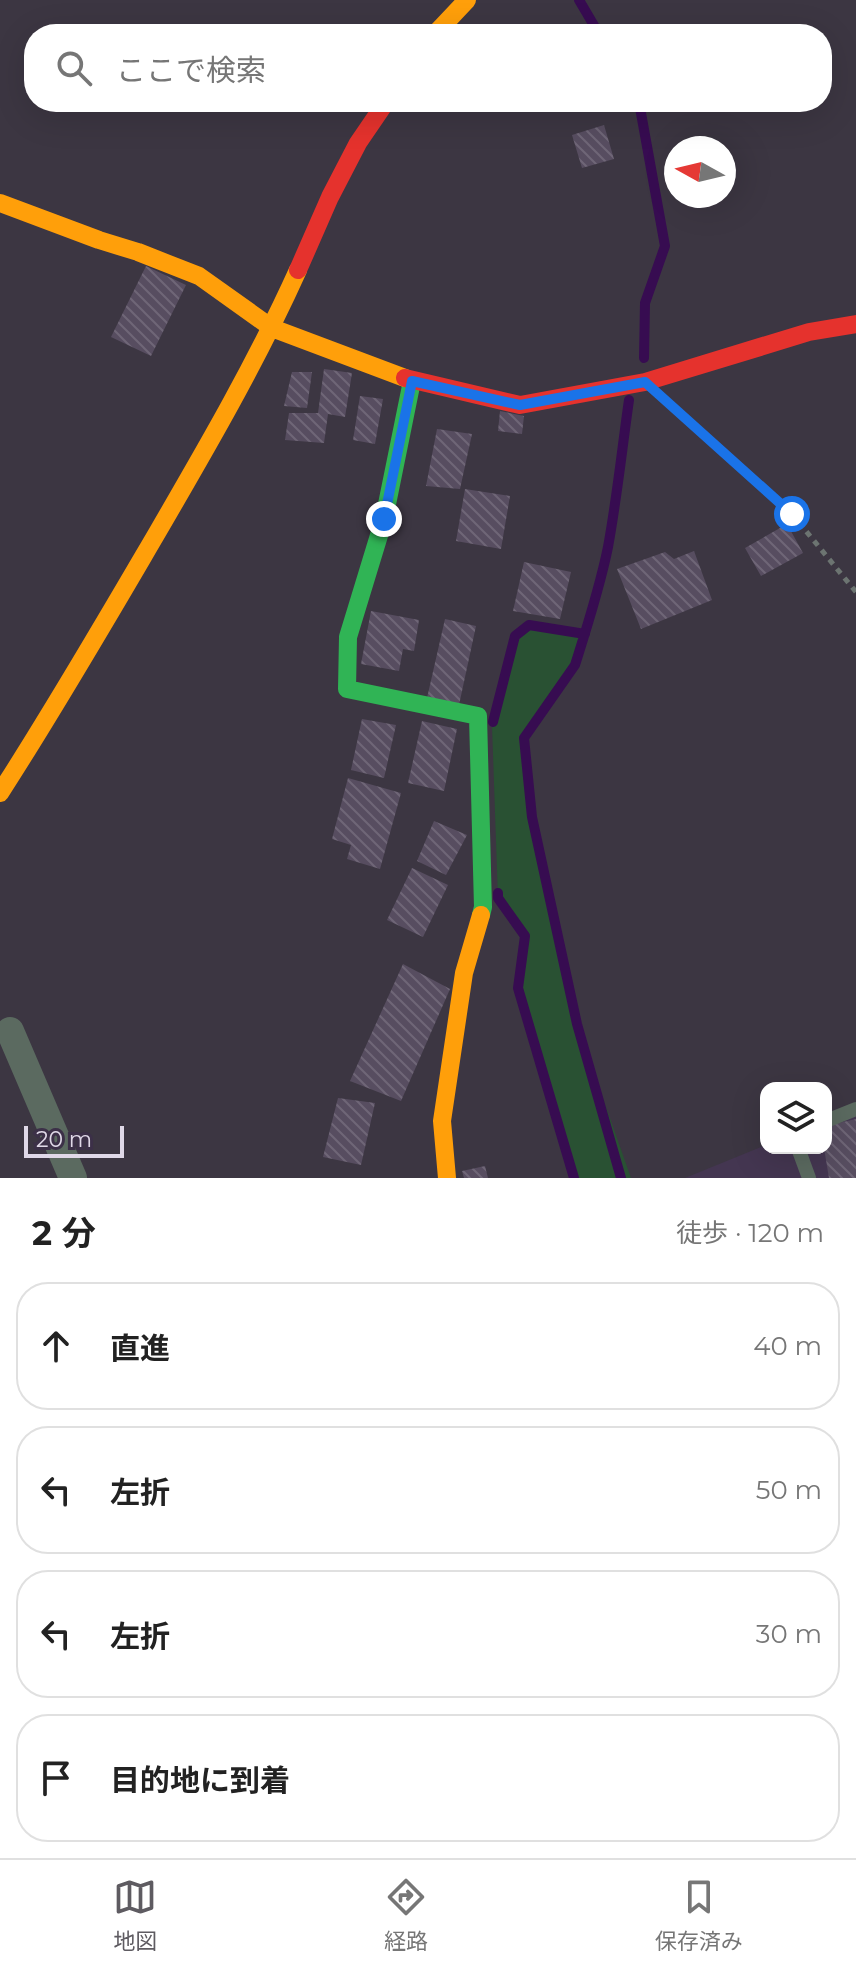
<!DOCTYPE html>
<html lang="ja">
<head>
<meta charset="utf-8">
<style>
  :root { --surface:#fff; --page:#f2f2f2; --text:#222; --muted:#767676; --line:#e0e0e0; --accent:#5e5b61 }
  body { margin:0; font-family:Montserrat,"Noto Sans JP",sans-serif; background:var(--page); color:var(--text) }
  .controls { position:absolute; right:24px; bottom:24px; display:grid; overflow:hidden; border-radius:16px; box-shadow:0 8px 32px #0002 }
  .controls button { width:72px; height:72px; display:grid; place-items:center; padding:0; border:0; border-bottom:2px solid var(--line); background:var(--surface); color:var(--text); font:40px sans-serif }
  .compass { position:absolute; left:664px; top:136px; width:72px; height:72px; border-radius:50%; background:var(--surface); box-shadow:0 8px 32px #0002; rotate:278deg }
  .scale { position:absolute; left:24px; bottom:20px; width:100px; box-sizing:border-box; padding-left:8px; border:4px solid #e0d9e8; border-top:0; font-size:22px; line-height:28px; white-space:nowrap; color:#e0d9e8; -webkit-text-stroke:6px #3c3048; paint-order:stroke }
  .stop { position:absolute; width:24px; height:24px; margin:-18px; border:6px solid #1a73e8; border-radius:50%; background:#fff }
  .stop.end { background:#1a73e8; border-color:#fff; box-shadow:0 2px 8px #0008 }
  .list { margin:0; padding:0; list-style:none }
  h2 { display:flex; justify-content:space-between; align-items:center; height:104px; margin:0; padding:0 32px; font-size:34px }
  h2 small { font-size:26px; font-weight:400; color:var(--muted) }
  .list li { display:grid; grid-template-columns:52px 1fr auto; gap:24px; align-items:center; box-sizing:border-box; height:128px; margin:0 16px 16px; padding:0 16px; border:2px solid var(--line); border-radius:32px }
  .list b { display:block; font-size:30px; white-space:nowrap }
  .list em { font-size:26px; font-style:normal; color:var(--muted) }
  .icon { flex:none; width:44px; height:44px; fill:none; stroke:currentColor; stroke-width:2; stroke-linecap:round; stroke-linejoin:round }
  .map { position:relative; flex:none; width:856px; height:1178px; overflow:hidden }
  .search { position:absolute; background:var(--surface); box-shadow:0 8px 32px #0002; left:24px; right:24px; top:24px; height:88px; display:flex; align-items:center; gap:20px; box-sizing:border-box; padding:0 28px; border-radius:32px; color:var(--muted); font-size:30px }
  .sheet { height:680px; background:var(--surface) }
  nav { display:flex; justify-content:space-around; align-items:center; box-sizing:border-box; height:112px; border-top:2px solid var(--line); background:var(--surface); font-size:22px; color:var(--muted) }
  nav a { display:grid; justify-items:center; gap:4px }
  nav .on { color:var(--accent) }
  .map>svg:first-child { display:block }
  .built { fill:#443651 }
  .grass { fill:#295133 }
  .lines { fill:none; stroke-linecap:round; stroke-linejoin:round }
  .stream { stroke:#370c51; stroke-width:10 }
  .building { fill:url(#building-back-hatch) }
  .path { stroke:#6c7471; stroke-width:5; stroke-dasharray:6 6; stroke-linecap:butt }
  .lane { stroke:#5b6a60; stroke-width:14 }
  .street { stroke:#5b6a60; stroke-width:28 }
  .fast { stroke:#30b455; stroke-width:18 }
  .slow { stroke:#ff9f0a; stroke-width:18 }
  .jam { stroke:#e5322d; stroke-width:18 }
  .route { stroke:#1a73e8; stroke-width:10 }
</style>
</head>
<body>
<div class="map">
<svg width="856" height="1178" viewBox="0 0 856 1178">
  <defs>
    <pattern id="building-back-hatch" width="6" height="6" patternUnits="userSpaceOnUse" patternTransform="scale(2)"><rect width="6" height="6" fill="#574d60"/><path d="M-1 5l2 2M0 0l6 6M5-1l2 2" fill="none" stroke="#6f6677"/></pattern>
  </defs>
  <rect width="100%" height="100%" fill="#3c3642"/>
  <path class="built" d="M856,1109v69h-171l81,-33v3h60v-27z"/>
  <path class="grass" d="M529,625l56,9 -10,31 -51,74 8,78 45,207 54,154h-57l-56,-190 7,-52 -27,-38 -6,-172 23,-90z"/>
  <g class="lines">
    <path class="stream" d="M579,0l20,34
      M639,102l26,144 -20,57 -1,55
      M493,722l22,-86 14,-11 56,9
      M498,893v5l27,38 -7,52 56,190
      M621,1178l-44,-154 -45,-207 -8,-79 51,-73c12,-38 25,-78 33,-118 9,-49 14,-98 21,-147"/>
  </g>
  <path class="building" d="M604,125l10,34 -32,9 -10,-33z
    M146,266l40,19 -35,71 -40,-19z
    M324,369l28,4 -7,44 -17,-3 -4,29 -39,-3 4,-27h29z
    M292,372h20l-5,36 -23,-2z
    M360,396l23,3 -8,45 -22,-4z
    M500,411l24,5 -2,18 -24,-3z
    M437,429l35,5 -12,55 -34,-3z
    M465,489l45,7 -9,53 -45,-8z
    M787,524l16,29 -42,23 -16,-28z
    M694,551l18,49 -71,29 -24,-60 48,-17 9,7z
    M524,562l47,10 -11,47 -47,-8z
    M371,611l48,9 -5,31 -11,-2 -4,22 -38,-7z
    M445,619l31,7 -17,79 -32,-7z
    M362,719l34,6 -12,53 -33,-8z
    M422,721l35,8 -13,62 -36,-8z
    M348,778l53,15 -21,76 -33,-10 4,-14 -19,-6z
    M434,821l33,14 -21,40 -29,-14z
    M412,868l36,17 -25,52 -36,-17z
    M403,964l47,25 -49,112 -51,-20z
    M338,1098l37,5 -14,62 -38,-8z
    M856,1119v59h-27l-5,-30h2v-22z
    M485,1166l3,12h-24l-2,-7z"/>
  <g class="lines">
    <path class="path" d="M675,409l117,105 64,78"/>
    <path class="lane" d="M826,1121l30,-12
      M798,1148l11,30"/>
    <path class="street" d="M10,1031l63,147"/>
    <path class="fast" d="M412,381l-28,138 -36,118 -1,52 131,27 5,191 -2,8"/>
    <path class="slow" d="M435,34l32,-34
      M0,203l99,37 39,12 61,24 73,52 133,50
      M0,793c55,-85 106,-173 157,-260 50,-86 100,-172 141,-263
      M447,1178l-5,-57 22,-148 17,-58"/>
    <path class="jam" d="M298,270l32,-73 28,-54 28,-41
      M405,378l115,27 125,-23 164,-50 47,-8"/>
  </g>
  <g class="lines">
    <path class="route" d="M384,519l28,-138 108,24 125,-23 147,132"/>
  </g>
</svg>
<div class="controls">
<button><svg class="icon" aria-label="layers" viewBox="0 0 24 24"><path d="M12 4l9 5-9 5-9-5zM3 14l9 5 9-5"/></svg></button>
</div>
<svg class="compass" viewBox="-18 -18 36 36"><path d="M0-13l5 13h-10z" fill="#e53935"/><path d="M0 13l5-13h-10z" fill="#767676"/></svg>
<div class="scale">20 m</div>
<div class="stop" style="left:792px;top:514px"></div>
<div class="stop end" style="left:384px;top:519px"></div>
<div class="search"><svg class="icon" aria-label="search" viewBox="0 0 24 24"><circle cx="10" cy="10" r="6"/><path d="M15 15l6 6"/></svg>ここで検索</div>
</div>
<section class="sheet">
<h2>2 分<small>徒歩 · 120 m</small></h2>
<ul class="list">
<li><svg class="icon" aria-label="ahead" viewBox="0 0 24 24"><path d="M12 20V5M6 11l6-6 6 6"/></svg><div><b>直進</b></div><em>40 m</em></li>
<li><svg class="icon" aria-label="left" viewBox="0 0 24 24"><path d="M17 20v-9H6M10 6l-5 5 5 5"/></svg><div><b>左折</b></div><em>50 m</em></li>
<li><svg class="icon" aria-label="left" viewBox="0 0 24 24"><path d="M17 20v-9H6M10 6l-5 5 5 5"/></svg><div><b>左折</b></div><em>30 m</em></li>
<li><svg class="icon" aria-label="arrive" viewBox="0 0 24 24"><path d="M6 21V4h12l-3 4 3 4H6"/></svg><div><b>目的地に到着</b></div></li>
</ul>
</section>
<nav>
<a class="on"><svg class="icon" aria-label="map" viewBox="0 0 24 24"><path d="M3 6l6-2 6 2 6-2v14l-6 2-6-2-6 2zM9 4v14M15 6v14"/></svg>地図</a>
<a><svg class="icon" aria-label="directions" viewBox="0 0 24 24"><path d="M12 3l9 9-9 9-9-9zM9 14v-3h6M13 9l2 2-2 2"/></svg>経路</a>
<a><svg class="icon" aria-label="saved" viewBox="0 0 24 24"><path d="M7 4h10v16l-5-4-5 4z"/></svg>保存済み</a>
</nav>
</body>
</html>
